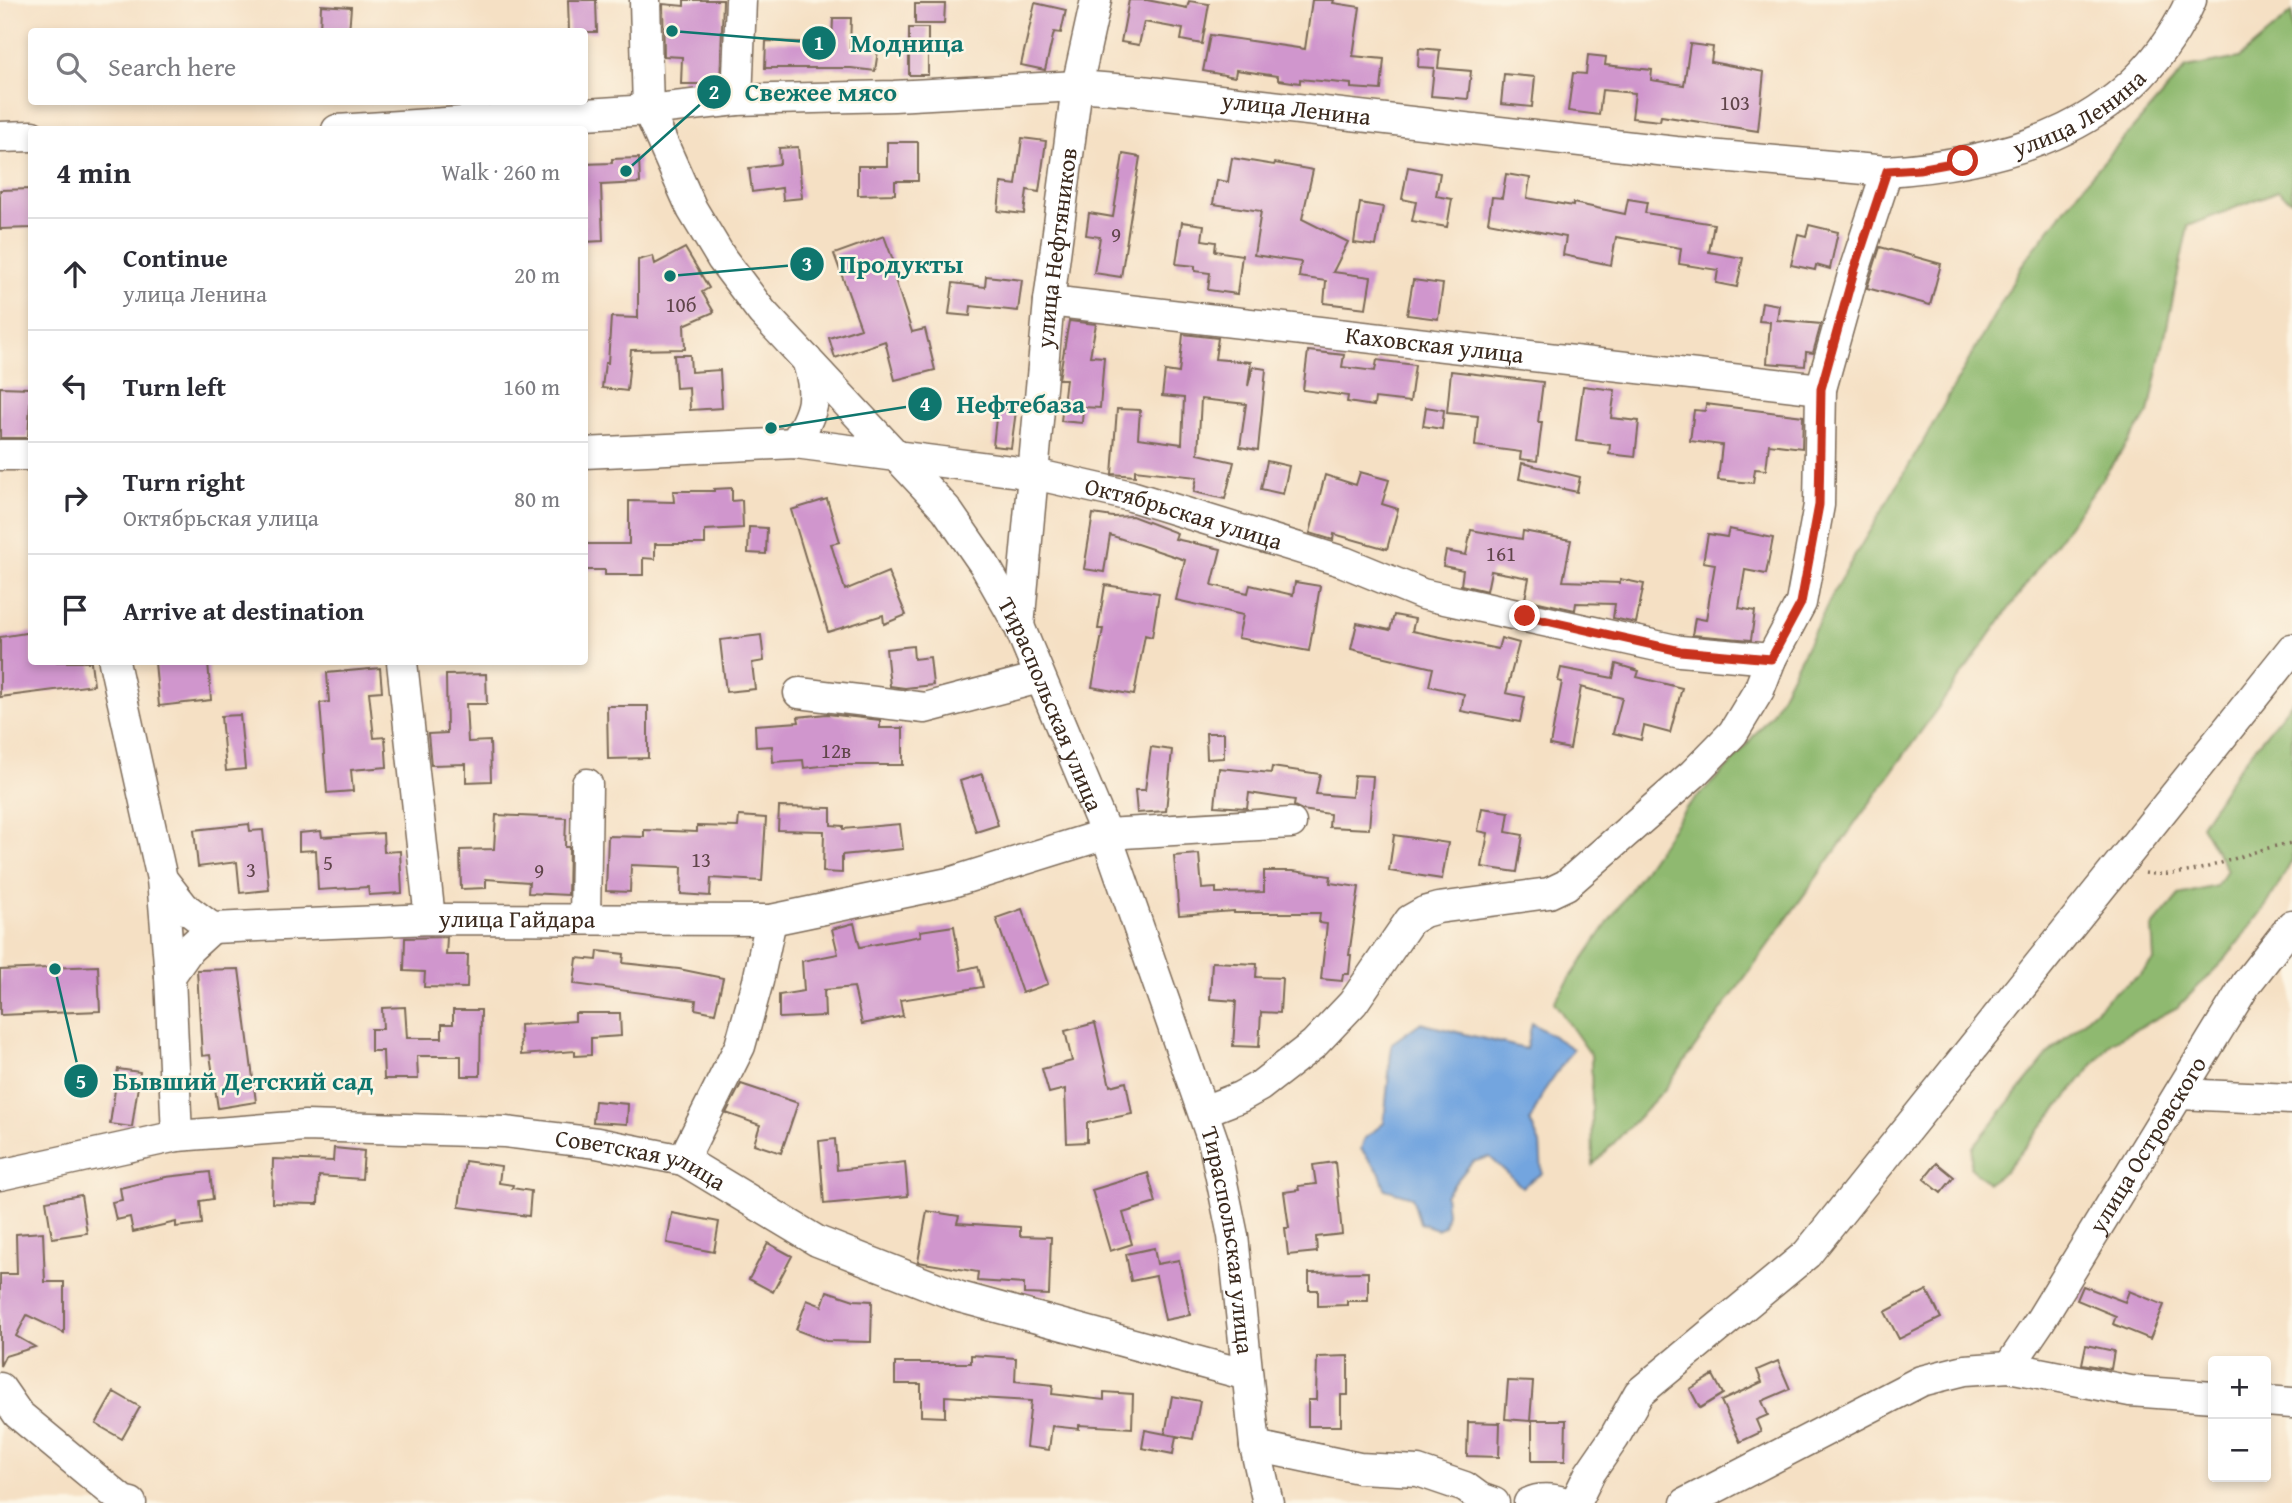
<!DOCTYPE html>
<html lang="en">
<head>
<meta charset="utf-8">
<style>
  :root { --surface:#fff; --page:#f7f7f7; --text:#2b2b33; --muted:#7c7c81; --line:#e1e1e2 }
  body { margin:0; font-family:"Gentium Book Plus",serif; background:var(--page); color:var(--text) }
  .controls { position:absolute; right:21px; bottom:21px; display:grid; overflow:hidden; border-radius:7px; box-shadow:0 4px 10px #0003 }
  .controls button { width:63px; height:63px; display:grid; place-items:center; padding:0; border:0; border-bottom:2px solid var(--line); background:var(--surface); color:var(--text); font:35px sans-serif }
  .stop { position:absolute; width:21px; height:21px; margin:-16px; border:5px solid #c8321e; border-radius:50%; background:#fff }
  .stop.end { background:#c8321e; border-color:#fff; box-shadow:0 2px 7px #0008 }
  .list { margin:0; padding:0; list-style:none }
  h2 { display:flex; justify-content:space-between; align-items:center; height:91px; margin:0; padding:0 28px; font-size:30px }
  h2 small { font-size:23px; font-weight:400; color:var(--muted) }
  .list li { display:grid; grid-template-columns:46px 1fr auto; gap:21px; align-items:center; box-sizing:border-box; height:112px; padding:0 28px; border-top:2px solid var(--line) }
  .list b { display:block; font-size:26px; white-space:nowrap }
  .list p { margin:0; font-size:23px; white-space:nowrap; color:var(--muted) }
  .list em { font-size:23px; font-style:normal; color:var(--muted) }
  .icon { flex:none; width:38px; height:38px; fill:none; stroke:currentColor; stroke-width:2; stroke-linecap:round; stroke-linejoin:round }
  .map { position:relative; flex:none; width:2292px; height:1503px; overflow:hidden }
  .search { position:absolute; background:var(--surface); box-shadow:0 4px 10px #0003; left:28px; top:28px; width:560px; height:77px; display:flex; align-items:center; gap:18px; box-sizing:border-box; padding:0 24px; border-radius:7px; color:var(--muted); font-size:26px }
  .panel { position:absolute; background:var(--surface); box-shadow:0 4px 10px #0003; left:28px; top:126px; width:560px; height:539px; border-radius:7px }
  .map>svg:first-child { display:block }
  .forest { fill:#8fb970; stroke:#657247; stroke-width:2 }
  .water { fill:#73a5df; stroke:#57687e; stroke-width:2 }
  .building { fill:#d096cd }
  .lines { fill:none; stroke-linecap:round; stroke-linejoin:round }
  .minor-casing { stroke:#7c6a58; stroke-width:33 }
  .path { stroke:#7c6a58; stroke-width:3.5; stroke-dasharray:2 5; stroke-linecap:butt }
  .minor { stroke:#fff; stroke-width:30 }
  .route { stroke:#c8321e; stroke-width:9 }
  .labels { text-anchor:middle; stroke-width:5; stroke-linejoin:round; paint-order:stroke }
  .number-label { font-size:21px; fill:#60454a }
  .street-label { font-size:24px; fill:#3b2a1e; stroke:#fcf5e5 }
  .leader { fill:none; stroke:#0f766e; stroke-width:2.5 }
  .callout-dot { fill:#0f766e; stroke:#fcf5e5; stroke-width:2.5 }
  .mark-label { font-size:21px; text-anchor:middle; font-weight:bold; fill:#fff }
  .callout-label { font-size:26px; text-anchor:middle; font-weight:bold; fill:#0f766e; stroke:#fcf5e5; stroke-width:5; stroke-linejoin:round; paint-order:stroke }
</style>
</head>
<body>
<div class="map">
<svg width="2292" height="1503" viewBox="0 0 2292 1503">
  <rect width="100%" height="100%" fill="#fcf5e5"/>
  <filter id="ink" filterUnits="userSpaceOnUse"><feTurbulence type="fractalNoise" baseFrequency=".0143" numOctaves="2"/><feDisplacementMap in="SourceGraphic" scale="14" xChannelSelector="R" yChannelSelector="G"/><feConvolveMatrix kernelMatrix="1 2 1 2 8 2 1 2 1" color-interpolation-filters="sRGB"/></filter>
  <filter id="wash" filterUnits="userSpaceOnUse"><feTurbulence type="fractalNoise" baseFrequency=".00686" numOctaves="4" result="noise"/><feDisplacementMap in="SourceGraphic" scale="28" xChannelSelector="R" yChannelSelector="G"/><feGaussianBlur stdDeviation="1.57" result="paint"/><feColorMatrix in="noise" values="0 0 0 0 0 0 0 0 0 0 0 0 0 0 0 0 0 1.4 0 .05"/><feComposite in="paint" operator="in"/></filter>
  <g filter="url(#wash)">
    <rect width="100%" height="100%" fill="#f5e0c4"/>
    <path class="forest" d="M2292,13v188l-14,-10 -90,35 -39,187 -484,676 -72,76 -2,-110 -37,-53 132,-194 44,-43 43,-53 66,-130 81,-135 104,-185 66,-85 96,-109 53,-10z
      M2292,702v159l-24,42 -42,55 -48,49 -66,35 -107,129 -17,12 -18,-16 3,-20 78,-96 63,-58 26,-18 14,-15 -2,-33 27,-32 37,-9 11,-16 -26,-45 38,-58z"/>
    <path class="water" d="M1420,1023l106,26 6,-26 41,26 -29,42 -14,30 10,23 2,29 -20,14 -32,-30 -18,5 -27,33 2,18 -3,13 -7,3 -17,-6 -8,-26 -27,-8 -5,-16 -19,-24 4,-11 19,-15 8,-80z"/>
    <g id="blocks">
      <path class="building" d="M568,0h28l1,32h-28z
        M684,0h39l-3,84h-39l1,-27 -18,-1 -1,-52 21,2z
        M1129,0h18l40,8 2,-7 20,3 -7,40 -21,-4 2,-11 -39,-7 -5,23 -18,-3z
        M1312,0h22l-1,3 27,4 -7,49 31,3 -3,31 -30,-2v-4l-51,-5v4l-22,-3v-4l-42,-6 -1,7 -32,-6 7,-36 95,14z
        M1035,3l31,7 -5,23 -7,-1 -9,38 -24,-5z
        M915,4h30l-1,20h-29z
        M321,5l30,2 -2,25h-29z
        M833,18h18l-1,30 28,3 -3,20 -24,-3h-86l1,-27 66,2z
        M909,28h19v47h-19z
        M1690,44l23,3 -2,15 53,10 -6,59 -97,-15 -1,5 -28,-3 3,-25 -33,-3 -3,25 -31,-4 5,-38 13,1 2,-19 18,2 -1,8 47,5 -1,10 33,5z
        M1419,48l21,2 -2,18 33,3 -3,28 -37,-3 3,-28 -16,-1z
        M1504,74l31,3 -3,30 -31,-3z
        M1022,138l24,3 -7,51 -12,-2 -3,24 -26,-3 3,-28 15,2z
        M887,142h31v39h-23v13l-37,1v-29h29z
        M798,147l4,51 -19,2 -1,-12 -30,4 -3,-24 31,-4 -1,-16z
        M1123,154l17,3 -19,120 -27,-4 6,-36 -14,-2 3,-22 24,4z
        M639,158l1,25 -39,2 2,56 -19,1v-78l28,-1v-4z
        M1232,158l42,7 1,-2 38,7 -11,49 46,23 -15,30 38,5 -5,31 -42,-5 2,-22 -27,-4 2,-15 -47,-7 7,-44 -48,-7 4,-24 11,2z
        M1408,167l32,6 -4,23 16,3 -5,28 -35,-6 4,-19 -14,-3z
        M1506,174l24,4 -3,20 46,8v-3l52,11 3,-15 19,3 -2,11 69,11 -5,28 34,6 -6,29 -21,-4 2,-13 -39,-6 2,-16 -65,-11 -5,28 -48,-10 3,-18 -78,-15 4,-25 10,1z
        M32,189v39l-32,1v-39z
        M1360,203l23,4 -7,39 -22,-3z
        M1182,222l22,3 -2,15 14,2 -1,9 27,4 -5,39 -29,-4 2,-17 -15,-2v-5l-19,-2z
        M1809,225l29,7 -8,37 -14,-4 -1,5 -24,-5 7,-31 8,2z
        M884,236l12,32 -4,2 20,62 13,-3 10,41 -40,10 -10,-39 -50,17 -6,-20 32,-10 -27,-74z
        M1880,247l61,17 -11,41 -63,-17z
        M685,248l24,40 -7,4 12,20 -30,13 1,24 -54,1 -4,41 -25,-3 3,-25h3l3,-46 27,1v-58l15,-4 2,8z
        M986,276l36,4 -4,31 -47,-5 -1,10 -21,-2 4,-31 32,4z
        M1413,280l30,4 -5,35 -31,-4z
        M1762,302l17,3 -2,15 44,4 -8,29 -7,-1 -1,14 -38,-3 3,-41 -11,-1z
        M1069,321l27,3 -6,32 14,1 -4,51 -17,-1 -1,16 -21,-2 5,-42h-7z
        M1183,334l35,4 -3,21 36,3 -3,24 5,-19 13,2 -8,81 -18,-3 6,-43 -45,-5 -3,55 36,8 -9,37 -31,-7 3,-15 -62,-7v6l-23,-2 5,-65 23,1 -2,28 44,6 2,-46 -22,-2 3,-25 14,2z
        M1308,351l36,4 -2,12 33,4 2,-11 38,5 -5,37 -35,-4 -1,8 -27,-4 1,-6 -45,-6z
        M674,355h16l1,17 29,-2 2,38 -32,2 -1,-23 -13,1z
        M1451,371l92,11 -5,40h4l-5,39 -17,-2 1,-7 -46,-6 3,-30 -31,-3z
        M1583,386l32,4 -4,28 28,3 -4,36 -26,-3 1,-9 -34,-4z
        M0,387l31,1 -3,50h-28z
        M1706,404l97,12 -1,32 -33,-4 -3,26 -11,-1 -2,14 -35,-3 4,-35 -32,-4 4,-31 11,1z
        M1426,407l18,3 -2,19 -19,-3z
        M997,409l19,2 -5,37 -18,-2z
        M1267,461l22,5 -6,28 -22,-5z
        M1522,463l58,14 -3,15 -58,-13z
        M1360,472l29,8 -7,24 16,5 -11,40 -53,-15 -1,6 -23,-7 15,-58 31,10z
        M732,488v13l10,-1 1,28 -38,2v14h-50v15l-12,-1v17h-38v-5h-21v-26h45v-43l45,1 -1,-11h41v-2z
        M827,499l13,43 -9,2 14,46 43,-18 18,43 -22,9 -1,-9 -55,17 -37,-122z
        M1093,514l20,3 19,-1 45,17 -2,6 46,10 -9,36 36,8 2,-8 43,10 2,-13 25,4 -11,65 -71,-13 5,-23 -67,-15 9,-40 -75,-25 -6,37 -20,-3z
        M749,527l18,1 -1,26 -18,-1z
        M1729,529l44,9 -7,36 -21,-4 -6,38 16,3 -4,29 -59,-5 3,-17 11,2 9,-56 -12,-2 5,-28 19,3z
        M1471,530l51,9 1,-8 48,9 -8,41 57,2v-4l24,5 -8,39 -23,-5 2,-14 -39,-1 -1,7 -50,-11 4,-21 -38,-7 -4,20 -26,-6 2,-15 -20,-4 3,-15 20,4z
        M1105,585l54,8 -7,44 -7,-2 -11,60 -42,-8 11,-58h-5z
        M1394,615l21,4 -3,12 86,18 3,-11 18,5 -13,50 19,4 -5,25 -59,-11 3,-17 -35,-8 4,-18 -82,-19 6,-26 33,7z
        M32,632v30h59l3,23 -94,12v-60z
        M761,635l3,26 -12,2 3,26 -29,3 -6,-52z
        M913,646l1,13 16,-2 3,28 -28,3 -15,-2 -4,-37z
        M155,662h53l3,38 -52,6z
        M1616,664l23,7 -2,6 45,11 -12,45 -26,-7 -3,14 -28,-7 9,-35 -41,-11 -11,62 -20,-4 12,-63 -4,-1 3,-13 52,10z
        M380,668l2,23 -13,1 5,46 11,-1 2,30 -36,3 2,21 -26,2 -7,-90 9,-1 -2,-29z
        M486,674l1,30h-21l2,38 22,-1 1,40 -25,1v-18l-35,1 -3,-31 19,-1 -1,-58z
        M607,706h41v52l-40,1z
        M827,714l53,6v8h23v37h-73l-26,3 -1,-8 -30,2 -1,-16 -16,1 -1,-22 44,-3 -1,-5z
        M240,715l5,54 -19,2 -5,-55z
        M1206,733h18v25l-17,1z
        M1151,747l21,3 -6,61 -29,2 -2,-23h10z
        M1272,767l48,7 -4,20 36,3 2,-22 19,1 -4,53 -40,-2 1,-13 -28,-4 -8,-4 1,-6 -46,-7 -2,15 -32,-2 4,-38 52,5z
        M982,774l16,51 -22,7 -16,-51z
        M779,807l52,1v17l12,1v3l57,-5 3,25 -61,6v18l-19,-1 1,-41 -46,-1z
        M1482,808l27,4 -3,20 17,3 -6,37 -35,-5 6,-34 -10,-2z
        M496,815l70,3 -1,29h4l-1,48 -40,-2 1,-11 -43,-3v9l-25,1 -1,-39 34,-1z
        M739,816l27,2 -4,63 -51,-3 -1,18 -29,-2 1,-27 -51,-2 -1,27 -24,-1 2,-55 36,1v-7l53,2v-6l41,1z
        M249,824l1,7 13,-1 6,60 -29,3 -3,-31 -39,5 -4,-37z
        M321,831l1,6 61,-4 1,19 16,-1 2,42 -33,2 -1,-8 -50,3 -2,-40 -17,1v-18z
        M1394,835l54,8 -6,36 -53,-8z
        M1199,854l3,35 14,-1v5l48,-1v-21h29l38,5 -1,7 29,4 -10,68h2l-2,19h-6l-1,7 -21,-2 6,-55 -8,-1 1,-10h-86v-2l-55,4 -5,-59z
        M1022,909l26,75 -26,9 -26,-75z
        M854,923l6,24 61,-11 -1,-5 34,-5 7,44 17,-4 5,21 -83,13 3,16 -41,8 -8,-37 -30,3 1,26 -46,2v-23l25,-4 -2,-30 36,-7 -6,-25z
        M447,937l-1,18h22l-1,33 -43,-1 1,-15 -21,-1 1,-33z
        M598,951l26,3 -1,9 56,6 44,9 -8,35 -20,-4 1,-9 -122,-16 3,-26 20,2z
        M1212,962l45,2 -1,13 26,1 -2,35 -19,-1 -2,35 -26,-1 3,-45 -26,-2z
        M98,966l2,45 -100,4v-45z
        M239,969l17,133 -38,6 -8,-53 -8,1 -5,-86z
        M405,1007l2,31h35v-14h11v-14h28l-1,66h-19v-20h-44l1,23h-34l-1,-28h-12v-22h12l-1,-21z
        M575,1013h45l1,23 -30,2v17l-16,1v-5l-54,4 -1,-30 55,-4z
        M1095,1023l15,63 16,-4 6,32 -45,9v19l-20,1 -2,-54 -16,4 -7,-24 30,-8 -7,-30z
        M118,1069l22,3 -8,55 -22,-3z
        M741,1084l57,19 -17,50 -27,-9 6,-19 -34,-12z
        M595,1101l33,3 -1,20 -34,-2z
        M835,1139l2,31 68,-8 3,34 -84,8 -5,-63z
        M334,1148l30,3 -2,28 -43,-3 -1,28 -46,-1 1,-44 60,2z
        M465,1161l36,5 -2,17 14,2 -1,3 19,3 -2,25 -70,-9z
        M1335,1162l7,72 -26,3 1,15 -29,3 -3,-27h4l-5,-36 15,-2 -1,-4 18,-2 -3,-19z
        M1937,1163l17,14 -13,16 -17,-14z
        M210,1172l3,27 -13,2 2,23 -26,3v-5l-43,10 -3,-15 -14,3 -4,-18 10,-2 -2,-12 46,-11z
        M1148,1173l8,30 -33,10 9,31 -22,7 -18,-61z
        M81,1195l6,38 -35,5 -6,-37z
        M927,1211l32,5 -2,7 63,4v9l31,1 -2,58 -25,-1v-10l-47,-3 1,-9 -60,-10z
        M672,1213l47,9 -5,30 -47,-9z
        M43,1232l2,50h19v51l-37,-18 -11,21 19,11 -30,9 -5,10v-92h17l-1,-40z
        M768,1243l24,13 -19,36 -24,-13z
        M1154,1248l3,16 22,-4 11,55 -25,5 -9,-44 -25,5 -5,-27z
        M1368,1272v29h-21v4l-29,1v-16h-9v-17z
        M2083,1286l42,16 4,-11 35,14 -14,34 -37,-15 3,-8 -39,-16z
        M1927,1290l14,28 -42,21 -14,-27z
        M827,1291l27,9 18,1 -1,41 -45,-1 -30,-11 11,-30 15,6z
        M2086,1345l28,6 -3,18 -29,-5z
        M971,1355l45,3 -1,23 38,4 -1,9 52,6v-8l29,2 -1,34 -53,-3v4l-27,-3 -3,24 -23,-3 5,-46 -86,-5v21l-24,-1v-32h-26v-21h76z
        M1348,1356v39h-7v31h-33v-26h8l1,-43z
        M1778,1361l12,28 -28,12 6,14 -12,5 5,12 -21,10 -19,-41 41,-19 -5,-12z
        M1713,1375l10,19 -23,14 -10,-19z
        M1508,1381l25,1 -3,39 -25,-2z
        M114,1392l26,15 -18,32 -26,-15z
        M1172,1396l28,5 -7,38 -28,-5z
        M1532,1420h34l-1,41h-33z
        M1468,1422l32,1 -1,34 -32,-1z
        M1145,1430l31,6 -3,18 -31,-6z"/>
    </g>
  </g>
  <g filter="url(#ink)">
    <use href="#blocks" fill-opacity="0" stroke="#7c6a58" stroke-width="2"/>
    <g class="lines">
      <g class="minor-casing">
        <g id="minor">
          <path id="s1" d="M645,0l3,110 44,99 30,50 40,53 184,197 38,55 35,62 87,208 108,310 19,92 22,210 13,57"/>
          <path d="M737,100l4,-100"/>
          <path id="s2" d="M337,130l311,-20 89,-10 157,-4 183,-10 64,5 535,61 211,19c127,-9 248,-46 304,-171"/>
          <path d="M0,137l32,-1"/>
          <path id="s3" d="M1049,301l772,88"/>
          <path d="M795,443c19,-32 24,-47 12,-83"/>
          <path id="s4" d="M584,453l211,-10 239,31 97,22 213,66 78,32 258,57 91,8"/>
          <path d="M0,455h32"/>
          <path id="s5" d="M1019,626l30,-325 28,-215 19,-86"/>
          <path id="s6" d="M114,662l48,217 22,28 28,21 218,-9 341,1 178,-37 157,-49 185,-11"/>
          <path d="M402,662l28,257"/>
          <path d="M799,693l126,15 114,-30"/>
          <path d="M162,879l8,97"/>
          <path d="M585,919l2,-135"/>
          <path d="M2179,1094l113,5"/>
          <path d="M1204,1111l36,-14 20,-11 54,-42 39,-41 57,-83 14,-8 14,-4 111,-15 17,-8 127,-111 40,-41 26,-43 12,-31 30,-56 18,-98 2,-116 33,-118 33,-100"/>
          <path d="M177,1136l-7,-160 19,-27 23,-21"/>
          <path d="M683,1160l57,-114 18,-65 13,-61"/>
          <path id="s7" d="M0,1175l177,-39 128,-10 200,6 92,11 86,17 134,81 143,56 287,78"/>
          <path id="s8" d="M2009,1367l31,-46 206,-337 46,-59"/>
          <path d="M0,1388l18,26 105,87 8,2"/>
          <path d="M2266,1401l26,2"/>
          <path d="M1255,1446l104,22 59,3 47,16 15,11 14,5"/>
          <path d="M1529,1503c12,-6 25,-4 37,0"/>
          <path d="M1575,1503l15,-30 24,-35 25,-45 168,-139 485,-605"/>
          <path d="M1686,1503l235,-122 44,-11 44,-3 121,24 83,6"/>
        </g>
      </g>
      <path class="path" d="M2145,873c51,8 98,-23 147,-30"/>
      <use href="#minor" class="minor"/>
    </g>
  </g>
  <g class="lines" filter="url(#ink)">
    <path class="route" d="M1525,616l155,35 91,8 30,-56 18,-98 2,-116 33,-118 33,-100 32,-2 44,-8"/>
  </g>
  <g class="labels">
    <g class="number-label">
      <text x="1735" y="110">103</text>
      <text x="1116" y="242">9</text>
      <text x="681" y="312">10б</text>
      <text x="1501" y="561">161</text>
      <text x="836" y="758">12в</text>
      <text x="701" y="867">13</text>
      <text x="328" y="870">5</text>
      <text x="251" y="877">3</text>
      <text x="539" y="878">9</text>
    </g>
    <g class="street-label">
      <text dy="8" stroke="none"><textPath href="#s2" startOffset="962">улица Ленина</textPath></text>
      <text dy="8" stroke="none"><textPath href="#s2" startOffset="1760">улица Ленина</textPath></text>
      <text dy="8" stroke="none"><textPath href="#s5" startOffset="380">улица Нефтяников</textPath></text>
      <text dy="8" stroke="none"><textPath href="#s3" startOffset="388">Каховская улица</textPath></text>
      <text dy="8" stroke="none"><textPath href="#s4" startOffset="607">Октябрьская улица</textPath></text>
      <text dy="8" stroke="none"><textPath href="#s1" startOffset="835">Тираспольская улица</textPath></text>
      <text dy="8" stroke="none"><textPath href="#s6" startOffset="598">улица Гайдара</textPath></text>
      <text dy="8" stroke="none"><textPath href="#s8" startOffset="262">улица Островского</textPath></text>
      <text dy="8" stroke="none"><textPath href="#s7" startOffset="649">Советская улица</textPath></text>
      <text dy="8" stroke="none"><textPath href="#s1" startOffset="1402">Тираспольская улица</textPath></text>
    </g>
  </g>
  <path class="leader" d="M672 31L819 43M626 171L714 92M670 276L807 264M771 428L925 404M55 969L81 1081"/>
  <g class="callout-dot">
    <circle cx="672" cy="31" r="7"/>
    <circle cx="626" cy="171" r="7"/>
    <circle cx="670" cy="276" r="7"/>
    <circle cx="771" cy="428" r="7"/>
    <circle cx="55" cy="969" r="7"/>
    <circle cx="819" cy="43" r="18"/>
    <circle cx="714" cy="92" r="18"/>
    <circle cx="807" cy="264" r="18"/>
    <circle cx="925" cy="404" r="18"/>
    <circle cx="81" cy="1081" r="18"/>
  </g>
  <g class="mark-label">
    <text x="819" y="50">1</text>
    <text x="714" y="99">2</text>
    <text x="807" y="271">3</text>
    <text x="925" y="411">4</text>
    <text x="81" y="1089">5</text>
  </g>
  <g class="callout-label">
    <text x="907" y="52">Модница</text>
    <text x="821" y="101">Свежее мясо</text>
    <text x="901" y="273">Продукты</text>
    <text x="1021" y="413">Нефтебаза</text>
    <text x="243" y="1090">Бывший Детский сад</text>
  </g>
</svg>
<div class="controls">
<button>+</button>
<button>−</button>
</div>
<div class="stop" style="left:1963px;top:161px"></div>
<div class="stop end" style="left:1525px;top:616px"></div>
<div class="search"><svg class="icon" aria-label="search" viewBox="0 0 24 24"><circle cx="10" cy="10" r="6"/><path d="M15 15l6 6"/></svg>Search here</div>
<section class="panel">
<h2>4 min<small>Walk · 260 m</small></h2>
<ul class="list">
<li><svg class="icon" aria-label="ahead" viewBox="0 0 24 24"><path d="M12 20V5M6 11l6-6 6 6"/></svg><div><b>Continue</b><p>улица Ленина</p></div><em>20 m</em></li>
<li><svg class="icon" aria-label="left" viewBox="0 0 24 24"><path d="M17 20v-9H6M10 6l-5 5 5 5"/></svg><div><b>Turn left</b></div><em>160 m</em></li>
<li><svg class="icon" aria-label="right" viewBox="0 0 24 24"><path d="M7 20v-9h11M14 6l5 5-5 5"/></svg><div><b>Turn right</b><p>Октябрьская улица</p></div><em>80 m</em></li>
<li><svg class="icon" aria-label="arrive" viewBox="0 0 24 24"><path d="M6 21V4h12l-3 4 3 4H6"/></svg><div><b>Arrive at destination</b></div></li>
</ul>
</section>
</div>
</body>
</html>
